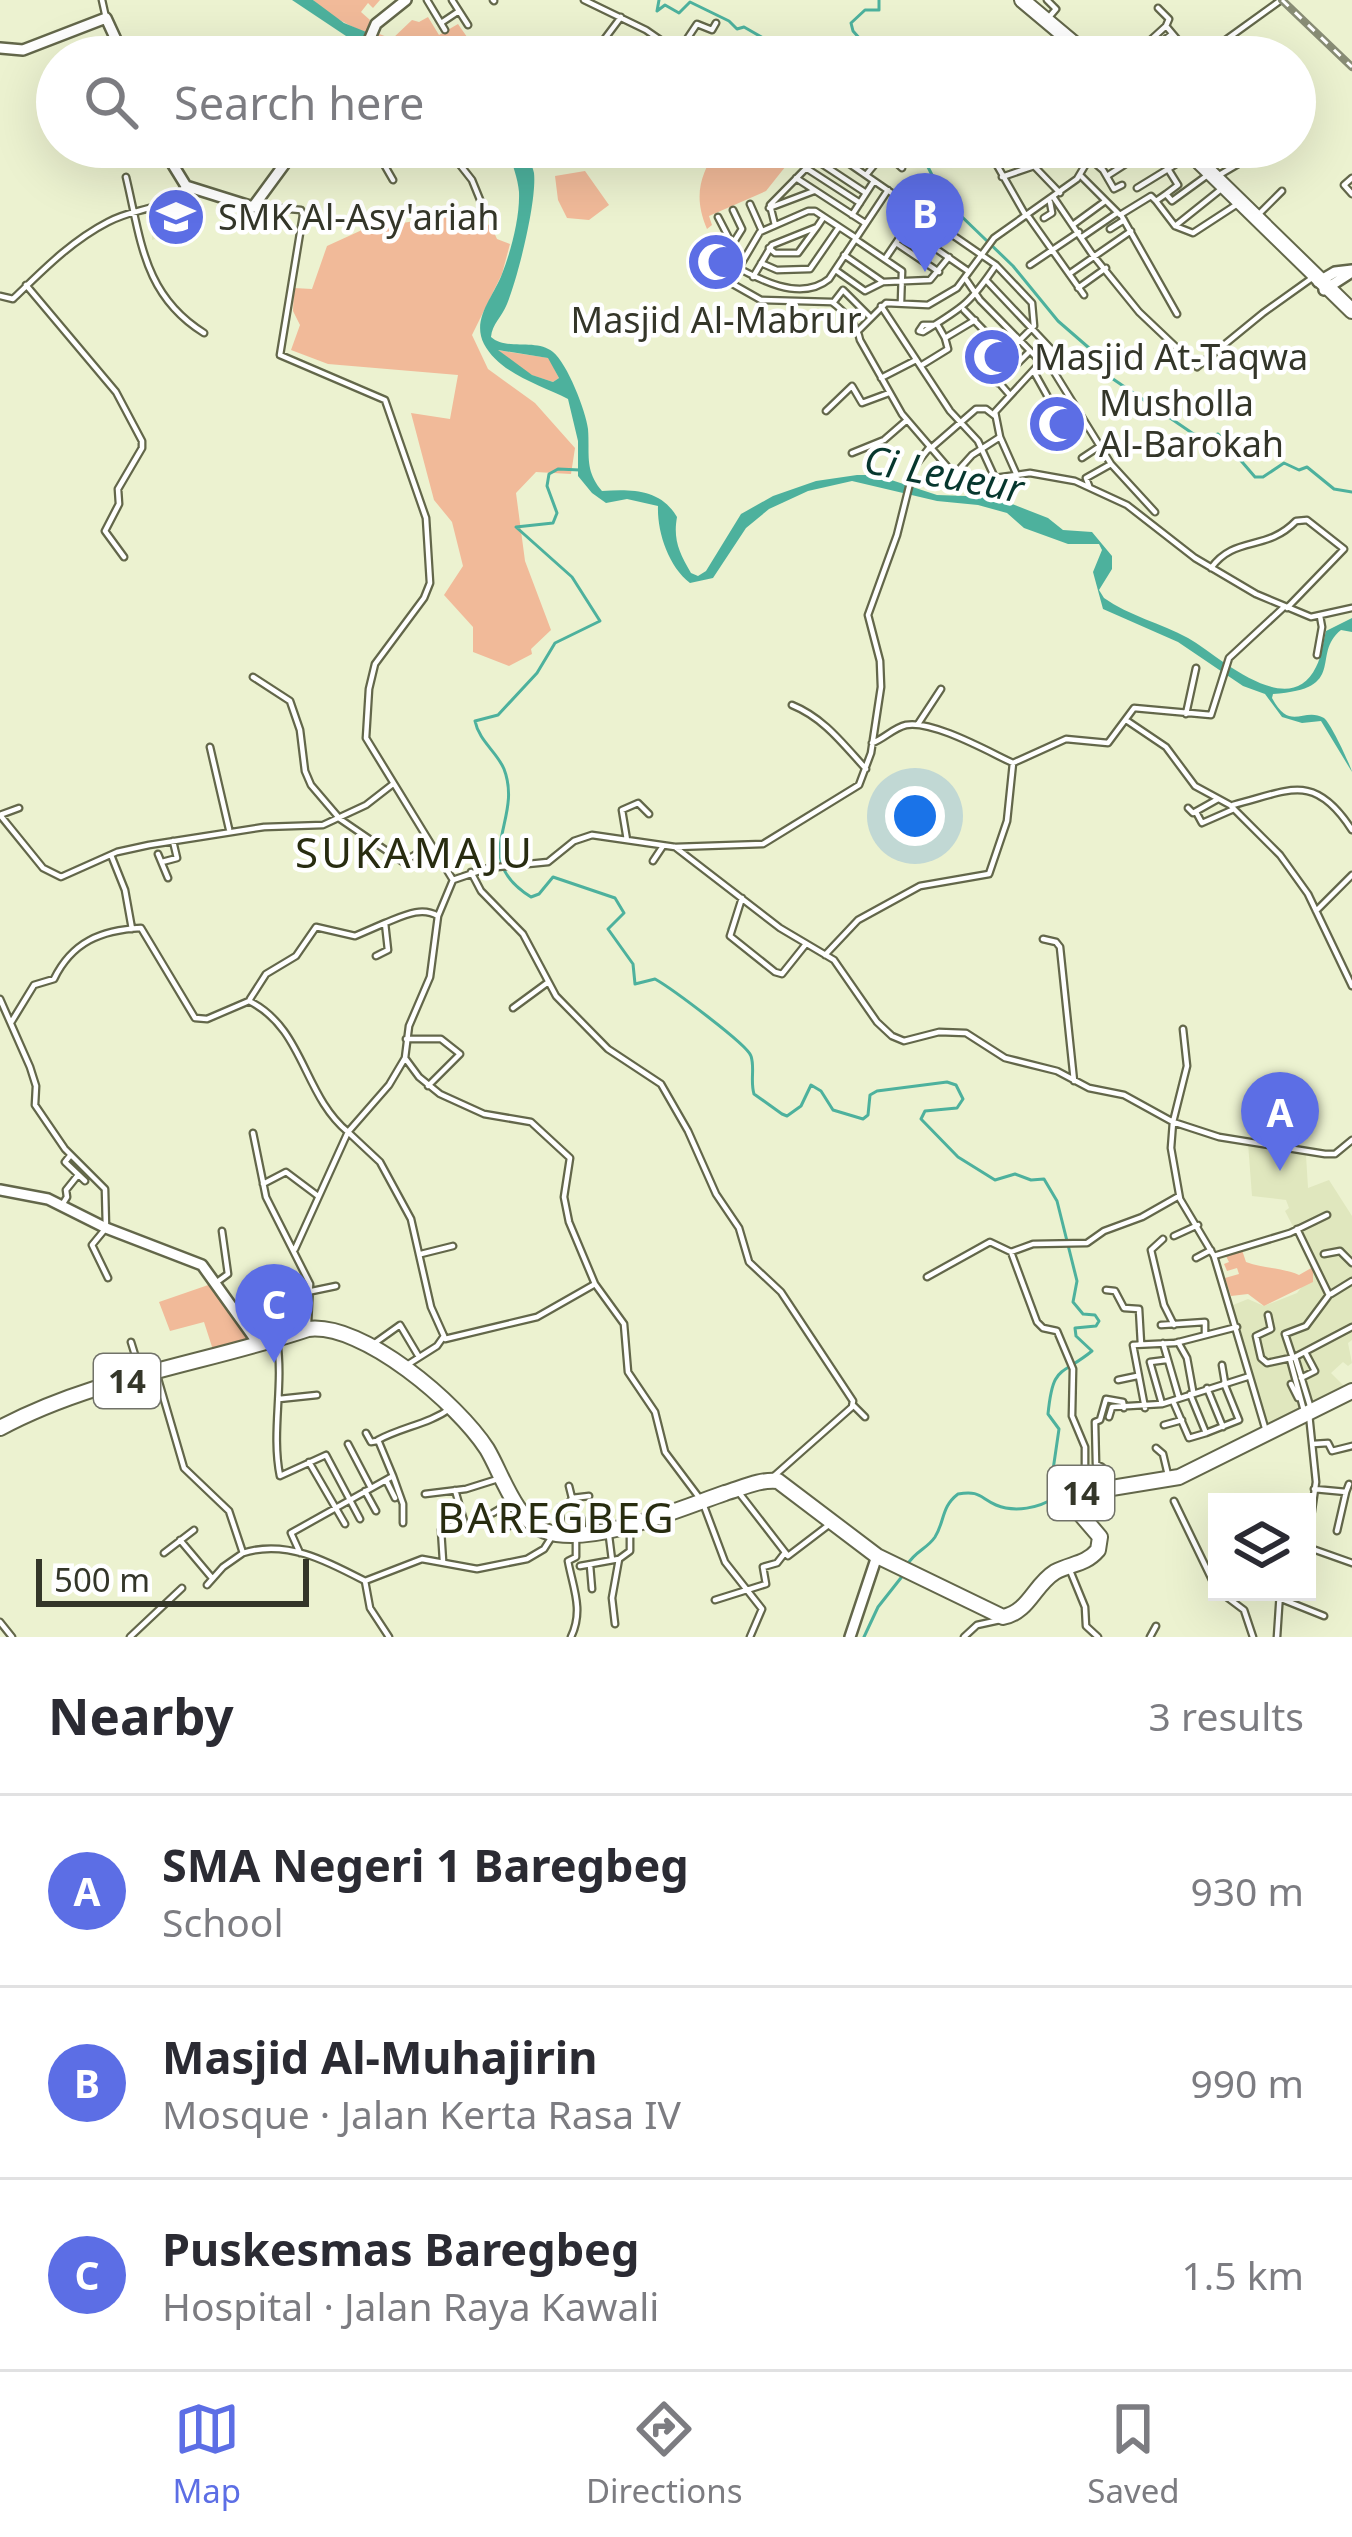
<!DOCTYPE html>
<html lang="en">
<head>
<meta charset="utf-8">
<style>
  :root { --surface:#fff; --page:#f2f2f3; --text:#2b2b33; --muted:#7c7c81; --line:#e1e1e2; --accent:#5c6ee5 }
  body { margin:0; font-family:"Noto Sans",sans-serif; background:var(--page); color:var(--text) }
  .controls { position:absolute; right:36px; bottom:36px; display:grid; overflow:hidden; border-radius:0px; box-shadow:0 12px 48px #0002 }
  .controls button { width:108px; height:108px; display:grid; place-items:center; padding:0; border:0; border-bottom:3px solid var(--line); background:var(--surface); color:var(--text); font:60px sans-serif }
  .scale { position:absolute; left:36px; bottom:30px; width:273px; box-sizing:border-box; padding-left:12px; border:6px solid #343629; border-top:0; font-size:33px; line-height:42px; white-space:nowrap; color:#343629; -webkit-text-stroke:9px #fff; paint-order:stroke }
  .you { position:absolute; left:915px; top:816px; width:42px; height:42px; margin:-30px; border:9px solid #fff; border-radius:50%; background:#1a73e8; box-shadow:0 0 0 18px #1a73e833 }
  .badge { display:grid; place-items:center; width:78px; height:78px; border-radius:50%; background:var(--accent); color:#fff; font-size:39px; font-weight:700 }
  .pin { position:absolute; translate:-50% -99px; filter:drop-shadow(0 3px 6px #0008) }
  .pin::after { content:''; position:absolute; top:63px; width:42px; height:36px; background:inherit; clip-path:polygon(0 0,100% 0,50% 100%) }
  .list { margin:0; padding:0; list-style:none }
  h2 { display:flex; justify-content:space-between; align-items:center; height:156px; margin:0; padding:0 48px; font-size:51px }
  h2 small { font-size:39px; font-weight:400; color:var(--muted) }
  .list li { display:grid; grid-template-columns:78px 1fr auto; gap:36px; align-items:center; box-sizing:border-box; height:192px; padding:0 48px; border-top:3px solid var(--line) }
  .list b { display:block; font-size:45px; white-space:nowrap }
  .list p { margin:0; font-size:39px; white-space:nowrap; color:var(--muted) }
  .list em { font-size:39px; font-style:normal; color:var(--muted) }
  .icon { flex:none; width:66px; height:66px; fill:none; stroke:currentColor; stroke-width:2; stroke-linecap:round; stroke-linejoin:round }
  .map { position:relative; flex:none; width:1352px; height:1637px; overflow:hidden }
  .search { position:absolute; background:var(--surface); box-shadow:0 12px 48px #0002; left:36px; right:36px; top:36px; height:132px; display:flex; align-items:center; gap:30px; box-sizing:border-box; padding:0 42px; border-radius:66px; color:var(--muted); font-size:45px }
  .sheet { height:732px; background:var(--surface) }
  nav { display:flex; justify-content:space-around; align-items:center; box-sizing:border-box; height:168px; border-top:3px solid var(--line); background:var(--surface); font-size:33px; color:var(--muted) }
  nav a { display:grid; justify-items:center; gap:6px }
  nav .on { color:var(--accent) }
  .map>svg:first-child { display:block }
  .built { fill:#e0e7be }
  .green { fill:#f1ba99 }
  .water { fill:#4db19d; fill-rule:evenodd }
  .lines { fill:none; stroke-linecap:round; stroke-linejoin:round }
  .stream { stroke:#4db19d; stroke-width:3 }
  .street-casing { stroke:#63674a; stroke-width:9 }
  .secondary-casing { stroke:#63674a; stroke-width:14 }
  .highway-casing { stroke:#63674a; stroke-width:18 }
  .street { stroke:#fff; stroke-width:4.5 }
  .secondary { stroke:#fff; stroke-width:9 }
  .highway { stroke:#fff; stroke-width:14 }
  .rail-casing { stroke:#888c75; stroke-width:8 }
  .rail { stroke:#fff; stroke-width:3; stroke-dasharray:9; stroke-linecap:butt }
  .labels { text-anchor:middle; stroke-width:9; stroke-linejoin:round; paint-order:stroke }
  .shield { fill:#fff; stroke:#717269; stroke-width:3 }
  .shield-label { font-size:33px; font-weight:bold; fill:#343629 }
  .poi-label { font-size:36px; fill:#343629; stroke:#fff; text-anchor:start }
  .water-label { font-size:39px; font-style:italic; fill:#07372e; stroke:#fff }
  .quarter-label { font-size:42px; letter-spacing:3px; fill:#282c10; stroke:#fff }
</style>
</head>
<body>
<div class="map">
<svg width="1352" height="1637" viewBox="0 0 1352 1637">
  <rect width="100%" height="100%" fill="#ecf2d0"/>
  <path class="built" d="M173,200l24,10 4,13 -49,17 2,-30z
    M1248,1143l58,12 2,33 21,-8 23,36v124l-4,3 4,20 -4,3 -5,-4 -12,11 16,16 -78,38 -20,-55 -16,-67 15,-6 16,7 33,-13 18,-24 -30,-58 4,-3 -3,-8 -34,-4z"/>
  <path class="green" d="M313,0h67l-7,8 -5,-5 -7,9 9,8 -3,9 25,10 20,-19 7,2 9,-5 11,18 19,-11 23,33c-56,-7 -125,-16 -168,-57z
    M718,147h6l6,9 10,-9h61l-35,44 -57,25 3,9 -5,4c-14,-33 -7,-54 11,-82z
    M585,171l24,34 -20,15 -22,-2 -9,-18 -3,-24z
    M461,213c19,3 28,7 36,26l13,5 -8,30 -30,61 16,34 47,34 40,45 -4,26 -35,-2 -20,21 9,68 26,69 -20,19 1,5 -23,12 -36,-14v-25l-29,-32 19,-29 -11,-44 -18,-22 -23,-87 39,6 8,-44 -130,-11 -37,-14 9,-25 -7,-14 1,-23 18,1 15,-43 35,-16z
    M497,350l52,8 10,20 -6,4 -22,-7z
    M1242,1250l4,12c19,7 35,5 53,13l14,-8v15l-49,24 -16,-12 -17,2 -6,-18 14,-4 -2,-6 -10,3 -3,-7 5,-2 -3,-6z
    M214,1283l36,56 -36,14 -10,-31 -34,9 -11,-29z"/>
  <path class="water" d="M292,0h21l31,23 47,19 83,15 -82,-1 -46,-20z
    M507,147h16c4,9 9,16 11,26 3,28 -16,104 -27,131 -5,13 -15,20 -16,33 15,14 45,1 62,15 14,11 33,59 35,77 2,25 -4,41 14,62 29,-2 59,-2 75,26 -4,22 2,36 14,56l7,3 8,-5 35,-57 32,-18 43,-15 41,-6h19l61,20 57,2 54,21 15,12 29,2 20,24v13l-13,21 5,8c25,18 57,25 84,40 30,17 101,85 128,29 6,-11 7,-25 10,-36l26,-13v14l-11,-2c-31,25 8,59 -68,64l-1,4c19,35 31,8 52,20 6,4 26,46 28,54l-31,-51 -19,2 -20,-6 -17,-23 -22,-8 -65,-44 -75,-33 -10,-37 9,-22 -3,-6h-31l-44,-16 -17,-15 -29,-8 -41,-4 -85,-20 -44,10 -39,18 -23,19 -33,50 -23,5c-22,-17 -33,-52 -32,-77l-31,-7 -21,4 -14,-10 -14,-17v-35l-10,-42c-27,-14 -68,-25 -84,-55 -13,-25 10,-48 18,-70 9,-23 18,-57 17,-82 -1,-14 -8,-31 -12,-45zM498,350l50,8 11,20 -6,4 -21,-7z"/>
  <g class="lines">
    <path class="stream" d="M659,0l-2,11 8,-6 14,8 11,-11 39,19 8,8 7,-2 33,19 55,11
      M876,57l-23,-26 -2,-8 14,-13h14v-10
      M918,147l17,34 16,13 7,19 55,53 45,55 38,33 17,25 82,56 10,4 13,-5 37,43h8l21,-14 15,7 8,-3 27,22 18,3
      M580,470l-22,-1 -9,5 -2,12 10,27 -4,10 -37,4 56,50 28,44 -45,22 -18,30 -39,42 -23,6c4,20 22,31 29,48 20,52 -36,88 27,128l8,-3 14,-17 62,21 9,15 -16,16 25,35 2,20 20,-5c16,9 93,66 96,77 4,12 -1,25 3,38l28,20 5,2 14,-10 10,-21 10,6 12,19 30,9 5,-4 2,-20 7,-4 70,-9 9,3 7,14 -6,9 -32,3 -4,8 37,38 37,23 20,-6 16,6 13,-1 13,22 20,80 -4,21 10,12 12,1 4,6 -3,5 -21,2 1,8 16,15c-32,26 -39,13 -44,63l11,15 -6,41 7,16 -4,11c-17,11 -41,16 -60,8 -16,-7 -16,-15 -38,-11 -17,13 -13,27 -23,43 -8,12 -20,14 -28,28
      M864,1637l14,-30 26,-33"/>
    <g class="street-casing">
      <path id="street" d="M102,0l4,18
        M427,0l18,30
        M452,0l16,25
        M493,0l1,1
        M584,0l62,30 39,27
        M1047,0l9,9 -6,7
        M1158,8l11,11 -3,7
        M441,23l18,-12
        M1151,40l6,6 15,-12
        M1144,46l22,-20 26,31
        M1051,47l12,10
        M679,51l18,-27 15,6 4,-7
        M591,57l30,-40
        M1202,57l79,-57
        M374,147l19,33
        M446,147l26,33 11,27
        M825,147l171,118 36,38 2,23 -45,45 20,23
        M879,147l23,21
        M980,147l14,13 32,56
        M1088,157l15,13 11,19 8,-4
        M1161,159l18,-12
        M816,160l50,33
        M806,168l54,35
        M1221,174l17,-10 -13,-17
        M866,175l19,-23
        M1080,175l40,40 31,-19 5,5 10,-7 6,7 37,-27
        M1107,176l31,-20 30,-9
        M126,177c15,62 17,118 78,156
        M1002,177l32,-11 26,27
        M796,178l69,45
        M1352,178l-8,7 8,9
        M1137,188l49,-30
        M1166,194l12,-9 -10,-16
        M1054,198l38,56 47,58 58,55 66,-54 49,-35
        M1156,201l19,25 45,-36
        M750,204l12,27
        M255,206l46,4 2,5 -23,140 105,45 41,118 4,65 -6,15 -49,66 -6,25 -3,49 87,142
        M769,208l45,-17
        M1259,214l23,-23
        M852,215l22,-34
        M1121,215l56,99
        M1028,216l56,79
        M718,217l13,25 -7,17 5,4c27,15 71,40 100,16l59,-89
        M1044,218l8,-5 -2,-11
        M1074,224l30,-22
        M775,225l-5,-20 56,-57
        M1175,226l18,7 46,-30
        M906,228l62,43
        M1110,229l14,-9
        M1082,237l35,-24
        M855,239l47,32 -1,31
        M896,243l43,29
        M732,245l10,-16 -9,-19
        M769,248l6,5h23l19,-26
        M844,255l39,27
        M724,259l-9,15 46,26 71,2c13,10 25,22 28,38l42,74 55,64 16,3 57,-8 45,8 52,24 68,53 61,36 55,23 41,-9
        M885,259l32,-47
        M761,263l16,7 33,-1 29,-42
        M1030,265l49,-33
        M837,271l28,20 18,-9 47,-2 19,-23
        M1069,274l62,-43
        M753,277l19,-32 45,-18 6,-9
        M965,278l15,22 62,63
        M986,280l66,70 -57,62 5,25 16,36
        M730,283l30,-51 48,-21h7l41,27
        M26,285l90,107 26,49v7l-24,41 1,15 -14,27 19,26
        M1078,288l28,-20
        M0,296l13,3c29,-28 58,-58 95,-77 31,-16 44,-7 76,-34
        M833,303l10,-13 26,26
        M881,306l69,105 28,30 17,37
        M964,310l42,43
        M937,324l8,14 30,-18
        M934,325h-11l-4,6 4,1c39,-24 47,-28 73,-67
        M859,330l27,-27 42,2 29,-17 37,-50 83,-59 19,-32
        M1046,359l65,105 -25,14 3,8
        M922,365l26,-16 -3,-11
        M1034,372l29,52 14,-12
        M881,378l35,-18
        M998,383l30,-30
        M826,411l26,-25 10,17 27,-10
        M930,449l46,-40h10l9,7
        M852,453l32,-13 23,-20
        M1082,458l15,-10
        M1111,464l44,48
        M954,475l18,-20 28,-18
        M1211,568c24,-33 55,-16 85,-47l11,-1 37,29 -57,59
        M1317,655l5,-28 -2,-11
        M253,677l37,24 10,29 5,41 6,14 29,34 63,43 28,-17
        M792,705c32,13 51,39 74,64
        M1186,714l10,-46
        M1126,720l40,27 29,39 35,19 50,50 28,39 44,92
        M918,724l23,-35
        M872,743c12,-4 21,-15 34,-18 27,-5 83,27 107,38l53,-24 42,4 26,-35 77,7 18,-57 54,-50
        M210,747l19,82
        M1233,805c56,-14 81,-34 119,25
        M19,808l-19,7 43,53 18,9 56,-25 32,-7 115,-18 59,-2 43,-20 27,-21
        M1188,808l5,5 25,-14
        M1196,812l6,11 32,-14
        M627,840l-5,-30 16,-7 11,11
        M675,847l105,81 54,32 43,62 15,14 12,5 35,-9 27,1 39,25 52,13 32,17 35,7 49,27 -2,26 9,51 34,57 52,175
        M158,854l10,24
        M111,855l14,35 7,39
        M653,861l10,-15
        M162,862l15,-4 -4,-17
        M471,872l10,19 42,43 33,62 52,53 53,35 27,47 28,63 23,34 10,34 32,30 72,109 -1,6 -78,69
        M742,898l-12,38 45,36 7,2 24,-30
        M1316,911l36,-36
        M1043,939l13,3 4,5 14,134
        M825,955l33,-35 62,-34 69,-12 18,-53 6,-58
        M376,956l12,-6 -3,-27c18,-7 36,-17 53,-7
        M0,999l30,68 6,19 -1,19 30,44 40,40 1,39 -14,17 16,33
        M250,999l16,-25 30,-18 20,-29 39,9 30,-13
        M513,1008l34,-25
        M12,1021l22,-36 20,-6c18,-37 47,-49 87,-51l54,90 12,1 42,-18c55,27 54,94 99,131l41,-47 16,-27
        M1183,1029l4,37 -14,56 46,15 106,17h10l17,-14
        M406,1039h35l19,15 -32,32
        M1283,1108l1,39
        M253,1133l13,64 44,87 -2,39
        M69,1157l-4,5 20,19
        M263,1184l23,-12 32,24
        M62,1205l5,-8 -1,-7 12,-15
        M1174,1236l24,-11
        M1163,1239l-12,11 13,55 10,20
        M295,1249l53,-117 32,30 31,57 20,88 13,29 -7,10 -30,19
        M1011,1252l22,-8 54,-1 17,-12 38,-14 37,-21
        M421,1254l32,-8
        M1324,1254l16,-3 12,12
        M1214,1256l76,-23 37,-18
        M1196,1258l15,-8
        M927,1277l63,-35 21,10 26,70 6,6 14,3 16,38 -1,47 13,31v44
        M217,1282l11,-8 -6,-43
        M1106,1290l9,1 9,17 15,1 2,35
        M312,1291l24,-5
        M1331,1294l21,-13
        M1268,1315l3,14 -15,7 5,22 6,5 28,-6 57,-30
        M1161,1325l44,-3v12
        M445,1339l92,-22 58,-33
        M277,1341c7,45 -6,91 3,135l46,-21 34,64
        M131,1342l9,29
        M1178,1342l9,16 6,33
        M1163,1343l16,55
        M372,1345l28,-20 19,32
        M1295,1357l16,52
        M1293,1358l-8,-24 21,-8 23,-31 -32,-66
        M1290,1359l14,52
        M1222,1365l3,18
        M156,1372l28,96 45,43 14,42 -20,14 -16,18
        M1301,1378l14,-7 -9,-17
        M1118,1380l19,-4
        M1291,1384l7,14
        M1207,1388l16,39
        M279,1399l38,-4
        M1173,1401l16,37 17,-5 -16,-39
        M1162,1404l-12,-42 16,-2
        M854,1406l11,11
        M1145,1408l-12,-63 42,-2 62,-16
        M1109,1417l3,-10 50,-3 85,-27
        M1164,1425l18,-5
        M366,1433l5,9 6,-1
        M1206,1433l33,-13 -15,-37
        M348,1444l23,44
        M1313,1444l15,-1 4,8 20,-5
        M1156,1448l7,6 5,21
        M309,1462l36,62
        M393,1476l10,28v19
        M386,1480l9,18
        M569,1486l3,12
        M1102,1486v-19l-6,-3 -1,-42 5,-2 6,-21 17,3 1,6
        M1314,1489l32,3 3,-8
        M365,1491l11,20
        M425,1494l41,-5 35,-11
        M740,1494l48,62 42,-32
        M698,1496l-33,-44 -10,-40 -27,-40 -4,-48 -29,-40 -26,-62 -5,-25 6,-39 -39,-36 -47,-8 -44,-20 -21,-17 -14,-19 4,-32 21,-49 8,-61 15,-36 35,-12 60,-6 26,-21 18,-6 83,12 88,-3 96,-59 12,-32 10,-66 -1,-26 -12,-46 29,-80 17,-68 15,-19
        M1174,1501l43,89
        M704,1506l21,56 37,47 -12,28
        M493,1513l17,-10
        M581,1518l1,15
        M509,1526l12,-7
        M441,1530l23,-9 -9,-31
        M1337,1531l9,-39
        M561,1533l-1,-26 8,-2 4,-7 17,-2
        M609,1536l3,24
        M180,1540l32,38
        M1307,1545l9,-63 -7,-68
        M1307,1547l45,16
        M164,1553l30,-23
        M243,1553c43,-14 84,8 122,28
        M300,1553l-9,-20 102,-57 -15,-36c24,-13 51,-16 73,-32
        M443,1561l-2,-31 5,-12
        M590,1565l2,24
        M580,1566l39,-7 11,-8v-20
        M1069,1568l16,39 1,19 12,11
        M1307,1586l3,-10
        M1220,1592l24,18 9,27
        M1279,1598l45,18
        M715,1600l51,-16 -3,-17 14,-4 7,-9
        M0,1622l12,15
        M615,1624l-3,-26 7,-39
        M130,1637l52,-49
        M389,1637l-19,-29 -5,-27 57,-22 55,10 50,-10 17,-10 7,-11
        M571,1637c13,-27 2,-49 -3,-76l8,-4v-20
        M964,1637l13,-12 23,-5
        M1150,1637l6,-11
        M1277,1637l3,-45"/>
    </g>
    <g class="secondary-casing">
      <path id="secondary" d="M0,48l23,2 83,-32 18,39
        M362,57l14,-33 30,-24
        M162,147l24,39 67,21 44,-60
        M1318,282l17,-10 17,-2
        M1324,290l28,-18
        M0,1190l48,9 58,29 96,37 55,77
        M850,1637l27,-81"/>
    </g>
    <g class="highway-casing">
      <path id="highway" d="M1022,0l68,57
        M1184,147l168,164
        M0,1428c95,-51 207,-65 308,-99 55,-7 150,75 179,120 15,25 28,71 58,82 45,17 136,-23 180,-38 17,-5 35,-14 53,-12l99,75 126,61c26,-5 31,-32 52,-45 17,-9 30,-7 43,-22l2,-13 -24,-28 5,-16 98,-16 173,-86"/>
    </g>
    <use href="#street" class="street"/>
    <use href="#secondary" class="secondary"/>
    <use href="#highway" class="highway"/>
    <g class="rail-casing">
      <path id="rail" d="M1282,0l70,67"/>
    </g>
    <use href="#rail" class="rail"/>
  </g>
  <defs>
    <g id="school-disc" transform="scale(3)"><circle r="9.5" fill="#5c6ee5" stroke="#fff"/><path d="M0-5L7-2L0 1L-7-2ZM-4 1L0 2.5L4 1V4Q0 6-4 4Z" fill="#fff"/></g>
    <g id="mosque-disc" transform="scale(3)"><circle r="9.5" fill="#5c6ee5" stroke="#fff"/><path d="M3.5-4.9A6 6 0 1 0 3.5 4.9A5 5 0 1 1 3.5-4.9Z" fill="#fff"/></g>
  </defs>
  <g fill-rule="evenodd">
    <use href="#school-disc" x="176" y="217"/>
    <use href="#mosque-disc" x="716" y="262"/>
    <use href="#mosque-disc" x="992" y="357"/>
    <use href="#mosque-disc" x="1057" y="424"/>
  </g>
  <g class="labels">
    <g class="shield">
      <rect x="94" y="1354" width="66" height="54" rx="9"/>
      <rect x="1048" y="1466" width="66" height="54" rx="9"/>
    </g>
    <g class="shield-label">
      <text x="127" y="1393">14</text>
      <text x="1081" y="1505">14</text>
    </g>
    <g class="poi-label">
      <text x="218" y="230">SMK Al-Asy'ariah</text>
      <text x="716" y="333" text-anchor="middle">Masjid Al-Mabrur</text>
      <text x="1034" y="370">Masjid At-Taqwa</text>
      <text x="1099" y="416">Musholla<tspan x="1099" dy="41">Al-Barokah</tspan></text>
    </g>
    <g class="water-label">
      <text transform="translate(944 474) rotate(11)" y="14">Ci Leueur</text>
    </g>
    <g class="quarter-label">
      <text x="415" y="868">SUKAMAJU</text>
      <text x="557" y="1533">BAREGBEG</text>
    </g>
  </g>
</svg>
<div class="controls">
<button><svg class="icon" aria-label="layers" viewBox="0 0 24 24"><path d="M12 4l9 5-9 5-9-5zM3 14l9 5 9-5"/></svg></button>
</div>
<div class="scale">500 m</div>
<div class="you"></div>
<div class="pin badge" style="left:1280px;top:1171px">A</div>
<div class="pin badge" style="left:925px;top:272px">B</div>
<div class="pin badge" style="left:274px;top:1363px">C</div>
<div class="search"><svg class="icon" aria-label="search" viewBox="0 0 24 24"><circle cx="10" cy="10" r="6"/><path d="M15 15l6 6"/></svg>Search here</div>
</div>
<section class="sheet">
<h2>Nearby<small>3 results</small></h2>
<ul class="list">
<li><span class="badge">A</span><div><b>SMA Negeri 1 Baregbeg</b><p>School</p></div><em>930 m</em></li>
<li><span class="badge">B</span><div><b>Masjid Al-Muhajirin</b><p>Mosque · Jalan Kerta Rasa IV</p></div><em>990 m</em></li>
<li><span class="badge">C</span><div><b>Puskesmas Baregbeg</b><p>Hospital · Jalan Raya Kawali</p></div><em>1.5 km</em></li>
</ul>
</section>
<nav>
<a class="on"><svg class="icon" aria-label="map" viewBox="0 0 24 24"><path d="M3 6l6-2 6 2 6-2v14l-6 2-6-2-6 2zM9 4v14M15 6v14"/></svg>Map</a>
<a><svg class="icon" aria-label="directions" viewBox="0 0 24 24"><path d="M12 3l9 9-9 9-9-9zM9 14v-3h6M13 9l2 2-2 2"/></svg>Directions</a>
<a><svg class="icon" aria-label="saved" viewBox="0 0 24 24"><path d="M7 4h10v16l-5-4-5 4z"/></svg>Saved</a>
</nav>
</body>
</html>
